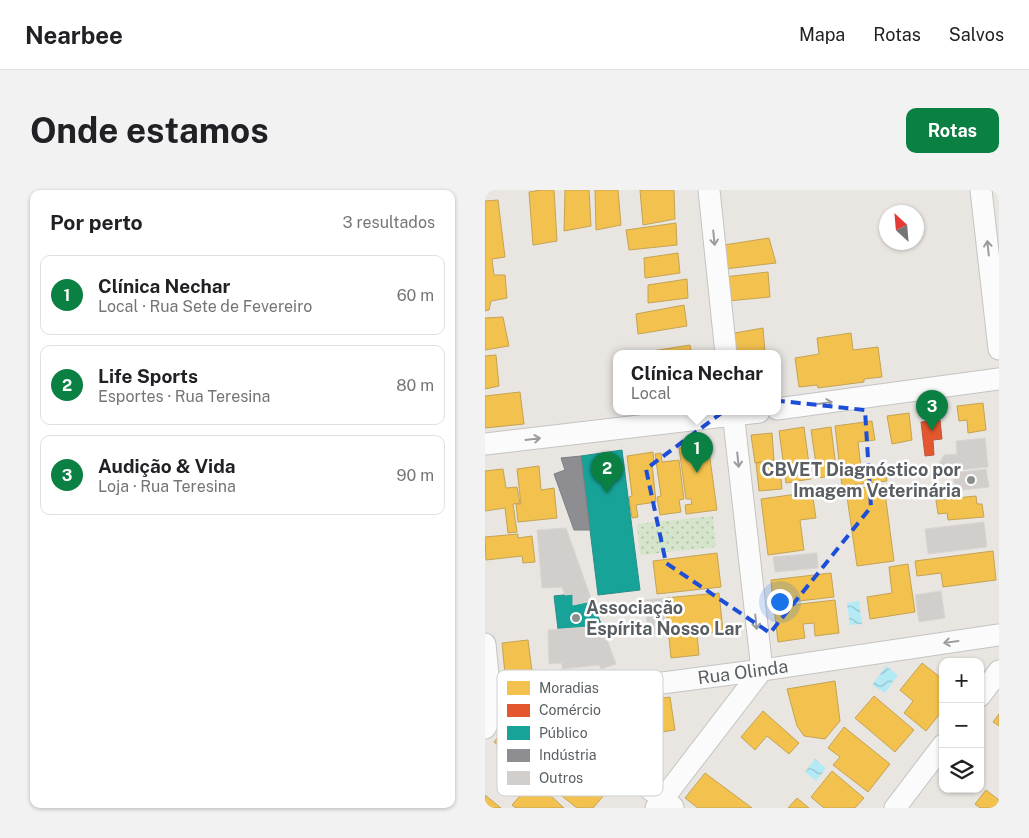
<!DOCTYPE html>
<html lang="pt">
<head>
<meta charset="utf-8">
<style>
  :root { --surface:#fff; --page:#f2f2f2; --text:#202124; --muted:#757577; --line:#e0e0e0; --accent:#0b8043 }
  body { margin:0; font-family:"Public Sans",sans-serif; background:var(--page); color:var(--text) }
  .controls { position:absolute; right:15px; bottom:15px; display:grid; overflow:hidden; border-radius:10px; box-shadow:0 1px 4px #0004 }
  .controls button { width:45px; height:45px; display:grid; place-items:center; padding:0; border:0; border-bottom:1px solid var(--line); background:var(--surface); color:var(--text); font:25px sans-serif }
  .compass { position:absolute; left:394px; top:15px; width:45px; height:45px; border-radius:50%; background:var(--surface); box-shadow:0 1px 4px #0004; rotate:334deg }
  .you { position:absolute; left:294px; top:411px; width:18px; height:18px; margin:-12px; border:4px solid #fff; border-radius:50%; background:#1a73e8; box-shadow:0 0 0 8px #1a73e833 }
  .badge { display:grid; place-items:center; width:32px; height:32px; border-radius:50%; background:var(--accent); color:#fff; font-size:16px; font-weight:700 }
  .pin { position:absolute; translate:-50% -41px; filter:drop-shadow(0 1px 2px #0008) }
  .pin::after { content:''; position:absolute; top:26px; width:18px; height:15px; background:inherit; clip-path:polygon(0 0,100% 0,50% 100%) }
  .popup { position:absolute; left:128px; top:160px; width:168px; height:65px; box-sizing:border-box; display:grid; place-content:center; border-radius:10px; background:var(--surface); filter:drop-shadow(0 1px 4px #0005); font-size:16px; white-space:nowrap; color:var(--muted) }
  .popup b { font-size:19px; color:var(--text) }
  .popup::after { content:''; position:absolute; left:50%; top:100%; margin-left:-10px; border:10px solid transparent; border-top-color:var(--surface) }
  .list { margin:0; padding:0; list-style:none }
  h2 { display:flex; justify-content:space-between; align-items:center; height:65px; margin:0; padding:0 20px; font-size:21px }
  h2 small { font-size:16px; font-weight:400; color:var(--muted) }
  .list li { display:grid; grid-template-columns:32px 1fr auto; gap:15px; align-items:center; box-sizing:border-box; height:80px; margin:0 10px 10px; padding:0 10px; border:1px solid var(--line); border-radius:10px }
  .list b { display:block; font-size:19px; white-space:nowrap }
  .list p { margin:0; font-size:16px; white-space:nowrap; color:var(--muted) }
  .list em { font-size:16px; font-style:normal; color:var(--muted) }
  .icon { flex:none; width:28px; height:28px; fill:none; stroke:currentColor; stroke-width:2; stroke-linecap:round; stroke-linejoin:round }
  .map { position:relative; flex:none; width:514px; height:618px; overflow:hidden; border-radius:10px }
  header { display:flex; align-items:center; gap:30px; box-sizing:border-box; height:70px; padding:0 25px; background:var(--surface); border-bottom:1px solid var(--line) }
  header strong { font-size:24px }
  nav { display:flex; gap:28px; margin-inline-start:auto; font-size:18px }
  .intro { display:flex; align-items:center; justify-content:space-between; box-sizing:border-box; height:120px; padding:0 30px }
  h1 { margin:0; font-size:35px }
  .button { padding:12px 22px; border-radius:10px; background:var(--accent); color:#fff; font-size:18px; font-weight:700 }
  main { display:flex; gap:30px; padding:0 30px }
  aside { flex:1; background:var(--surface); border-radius:10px; box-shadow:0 1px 4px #0004 }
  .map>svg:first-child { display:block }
  .grass { fill:url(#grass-dots) }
  .water { fill:url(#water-waves) }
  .homes { fill:#f2c14e; stroke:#c4a354 }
  .shops { fill:#e4572e; stroke:#ba593d }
  .public { fill:#17a398; stroke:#2a8e88 }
  .industry { fill:#8d8d92; stroke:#7d7f83 }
  .building { fill:#d1cecc; stroke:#d8d5d2 }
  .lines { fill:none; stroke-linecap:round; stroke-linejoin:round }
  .minor-casing { stroke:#c4c4c3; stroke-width:23 }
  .minor { stroke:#fcfbfb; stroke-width:21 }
  .oneway { stroke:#9a9d9f }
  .marked { fill:none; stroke:#1d4ed8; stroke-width:4; stroke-dasharray:10 6; stroke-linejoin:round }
  .poi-dot { fill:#8b8e8e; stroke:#fff; stroke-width:2 }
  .labels { text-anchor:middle; stroke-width:5; stroke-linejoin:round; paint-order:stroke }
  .poi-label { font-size:18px; font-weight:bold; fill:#585e61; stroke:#fff; text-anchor:end }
  .street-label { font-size:18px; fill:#585e61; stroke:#fff }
  .key { fill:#fff; stroke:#cdcfd0; stroke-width:1 }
  .key-label { font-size:14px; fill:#585e61 }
</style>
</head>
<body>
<header>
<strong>Nearbee</strong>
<nav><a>Mapa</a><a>Rotas</a><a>Salvos</a></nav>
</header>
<div class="intro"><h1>Onde estamos</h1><a class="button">Rotas</a></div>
<main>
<aside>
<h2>Por perto<small>3 resultados</small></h2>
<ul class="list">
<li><span class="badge">1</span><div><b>Clínica Nechar</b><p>Local · Rua Sete de Fevereiro</p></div><em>60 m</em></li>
<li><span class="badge">2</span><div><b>Life Sports</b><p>Esportes · Rua Teresina</p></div><em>80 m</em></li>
<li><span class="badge">3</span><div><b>Audição &amp; Vida</b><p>Loja · Rua Teresina</p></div><em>90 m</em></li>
</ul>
</aside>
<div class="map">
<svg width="514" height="618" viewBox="0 0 514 618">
  <defs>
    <pattern id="grass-dots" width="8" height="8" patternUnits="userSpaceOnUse" patternTransform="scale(1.25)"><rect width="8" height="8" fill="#d5e5cc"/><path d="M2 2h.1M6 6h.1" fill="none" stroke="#b0bda9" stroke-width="1.8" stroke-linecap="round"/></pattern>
    <pattern id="water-waves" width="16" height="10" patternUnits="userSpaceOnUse" patternTransform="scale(1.25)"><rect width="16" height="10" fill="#b3eaf6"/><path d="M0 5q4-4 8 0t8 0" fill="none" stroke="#94c1cb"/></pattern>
  </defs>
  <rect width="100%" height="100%" fill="#e9e6e2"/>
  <path class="grass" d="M228,326l3,31 -76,8 -3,-31z"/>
  <path class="water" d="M374,411l3,23 -12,1 -3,-22z
    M401,476l12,9 -13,18 -13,-8z
    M330,569l11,9 -10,13 -11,-9z"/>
  <path class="homes" d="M56,0h13l3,51 -24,4 -4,-53z
    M80,0h24l2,36 -27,5z
    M110,0h23l3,35 -25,5z
    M155,0h34l1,29 -32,6z
    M13,10l7,57 -13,2 2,16h11l2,23 -16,3 -2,9 -4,1v-110z
    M191,33l1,22 -48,5 -3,-20z
    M284,48l7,25 -51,6 -1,-24z
    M193,63l2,20 -35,5 -1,-20z
    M283,82l2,25 -42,4 -4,-24z
    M202,89l1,19 -40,5v-18z
    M199,115l3,21 -49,8 -2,-20z
    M18,127l6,29 -24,4v-32z
    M278,138l2,25 -10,1h-24l-2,-20z
    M366,143l2,17 25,-3 4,30 -18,2v3l-46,6 -1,-3 -18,2 -4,-29 24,-4 -2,-16z
    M205,155l2,9h-46v-2z
    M11,165l3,31 -14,3v-33z
    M35,202l4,32 -39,4v-32z
    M498,213l3,27 -18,3 -1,-13 -8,1 -2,-15z
    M424,223l3,27 -20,4 -5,-28z
    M387,231l3,19 -17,2 4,34 24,-3 1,8 -45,5 -7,-60z
    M319,237l7,52 -25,4 -7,-52z
    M346,237l6,48 -19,3 -7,-48z
    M287,243l2,27 -19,3 -4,-28z
    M223,254l9,66 -31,4 -1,-9 7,-1 -1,-5h-5l-7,-51z
    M168,262l1,11h-2l4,39 -20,3 2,12 -6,1 -3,-21 3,-1 -5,-40z
    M176,263l1,9 17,-2 5,39 -5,1 2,12 -21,3 -3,-18 4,-1 -6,-42z
    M289,270h5l3,29 -23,2 -3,-28z
    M54,276l2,24 13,-2 3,30 -39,4 -2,-18h5l-4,-35z
    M18,279l3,19 11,-1 3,16 -7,1 4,28 -9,1 -3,-25 -20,3v-40z
    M399,295l10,76 -37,5 -11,-76z
    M327,302l4,26 -16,2 4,30 -36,5 -7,-56z
    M491,306l1,8h5l2,13 -36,3 -1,-7 -9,1 -2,-14z
    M33,344v4l14,-2 3,26 -12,1 -1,-7 -36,4 -1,-23z
    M508,361l3,29 -53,7 -2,-14 -24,3 -2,-15z
    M232,363l4,34 -64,7 -4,-33z
    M423,374l7,48 -45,7 -3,-22 25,-4 -3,-26z
    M346,383l3,24 -61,7 -2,-24z
    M234,403l4,38 -26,3 2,21 -28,3 -6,-60z
    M350,410l4,33 -24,3 -1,-13 -11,1 2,14 -27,4 -4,-35z
    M43,450l4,31 -27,3 -3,-31z
    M437,473l18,14 3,-4v37l-17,21 -22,-18 9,-12 -13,-11z
    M350,491l5,40 -15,18 -21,-3 -7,-10 -10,-37z
    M389,506l40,34 -19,22 -40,-34z
    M185,507l5,33 -41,6 2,7 -23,3 -6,-40z
    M278,521l36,32 -10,11 -22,-18 -12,14 -14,-13z
    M514,524v12l-6,-4z
    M35,527l90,71 -17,20h-16l-83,-66 19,-24z
    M359,537l46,37 -22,28 -35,-27 7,-8 -12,-9z
    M347,581l32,27 -9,10h-31l-13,-11z
    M220,583l47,35h-54l-13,-10z
    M48,591l18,15 13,12h-48l-4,-3z
    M501,600l13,10v8h-19l-5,-4z
    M0,605l16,13h-16z
    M312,608l12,10h-21z"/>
  <path class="shops" d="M455,230l2,19 -9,1 1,15 -9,1 -4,-34z"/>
  <path class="public" d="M137,260l18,140 -42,5 -17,-139z
    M88,404v11l19,-4 10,25 -44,3 -4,-33z"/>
  <path class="industry" d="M96,266l9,74h-16l-20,-56 11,-4 -4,-12z"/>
  <path class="building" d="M500,248l3,29 -49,5 -1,-7 6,-10 13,-1 -1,-13z
    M501,279l3,18 -34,4 -2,-18z
    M499,332l3,25 -59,7 -3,-25z
    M81,338l26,73 -19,4v-11l-8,1 -3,-8 -20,1 -5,-58z
    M332,363l1,15 -43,4 -2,-15z
    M456,401l4,27 -26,4 -4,-27z
    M178,408l3,35 -18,1 -3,-34z
    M117,436l14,38 -15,5 -2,-4 -37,4v-6l-13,1 -1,-34z"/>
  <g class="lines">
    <g class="minor-casing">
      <g id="minor">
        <path d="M224,0l17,164"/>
        <path d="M496,0l18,159"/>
        <path d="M292,219l222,-30"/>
        <path d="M0,254l274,-32"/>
        <path d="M0,454l6,61 -2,16 -4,7"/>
        <path d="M495,506l19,-25"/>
        <path d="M56,508l8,13 124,96"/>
        <path id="s1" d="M0,516l277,-36 237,-35"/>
        <path d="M171,618l106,-138 -29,-258"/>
        <path d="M410,618l48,-63"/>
      </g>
    </g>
    <use href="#minor" class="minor"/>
  </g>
  <defs><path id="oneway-shaft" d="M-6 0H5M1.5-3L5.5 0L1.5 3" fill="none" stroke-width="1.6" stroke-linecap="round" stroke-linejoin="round" transform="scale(1.25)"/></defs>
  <g class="oneway">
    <use href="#oneway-shaft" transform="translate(229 48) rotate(84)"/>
    <use href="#oneway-shaft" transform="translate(503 58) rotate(-96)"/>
    <use href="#oneway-shaft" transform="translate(340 213) rotate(-8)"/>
    <use href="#oneway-shaft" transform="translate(48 249) rotate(-7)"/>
    <use href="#oneway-shaft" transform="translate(253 270) rotate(84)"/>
    <use href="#oneway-shaft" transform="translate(271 432) rotate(84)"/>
    <use href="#oneway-shaft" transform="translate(466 452) rotate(172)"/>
  </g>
  <path class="marked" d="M258,207l122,13 6,97 -101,126 -104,-70 -20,-94z"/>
  <g class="poi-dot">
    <circle cx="486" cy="290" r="5"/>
    <circle cx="91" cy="428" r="5"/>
  </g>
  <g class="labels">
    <g class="poi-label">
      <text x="476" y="286">CBVET Diagnóstico por<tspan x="476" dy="21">Imagem Veterinária</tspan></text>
      <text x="101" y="424" text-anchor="start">Associação<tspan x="101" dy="21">Espírita Nosso Lar</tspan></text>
    </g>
    <g class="street-label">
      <text dy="6" stroke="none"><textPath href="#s1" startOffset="260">Rua Olinda</textPath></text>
    </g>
  </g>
  <rect x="12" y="480" width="166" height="126" rx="8" class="key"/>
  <rect x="22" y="491" width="23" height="14" fill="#f2c14e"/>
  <rect x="22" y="514" width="23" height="13" fill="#e4572e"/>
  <rect x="22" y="536" width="23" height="14" fill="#17a398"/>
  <rect x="22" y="559" width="23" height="13" fill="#8d8d92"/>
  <rect x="22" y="581" width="23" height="14" fill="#d1cecc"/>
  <g class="key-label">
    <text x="54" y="503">Moradias</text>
    <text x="54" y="525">Comércio</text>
    <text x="54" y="548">Público</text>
    <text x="54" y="570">Indústria</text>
    <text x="54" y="593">Outros</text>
  </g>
</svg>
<div class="controls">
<button>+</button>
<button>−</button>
<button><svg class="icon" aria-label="layers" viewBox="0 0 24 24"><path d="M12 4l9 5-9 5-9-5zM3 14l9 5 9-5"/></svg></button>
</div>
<svg class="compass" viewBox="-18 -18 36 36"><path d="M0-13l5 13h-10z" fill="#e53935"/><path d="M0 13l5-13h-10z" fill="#757577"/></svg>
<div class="you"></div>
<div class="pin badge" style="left:212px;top:283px">1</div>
<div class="popup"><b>Clínica Nechar</b>Local</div>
<div class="pin badge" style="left:122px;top:303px">2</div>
<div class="pin badge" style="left:447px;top:241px">3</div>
</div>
</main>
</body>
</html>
